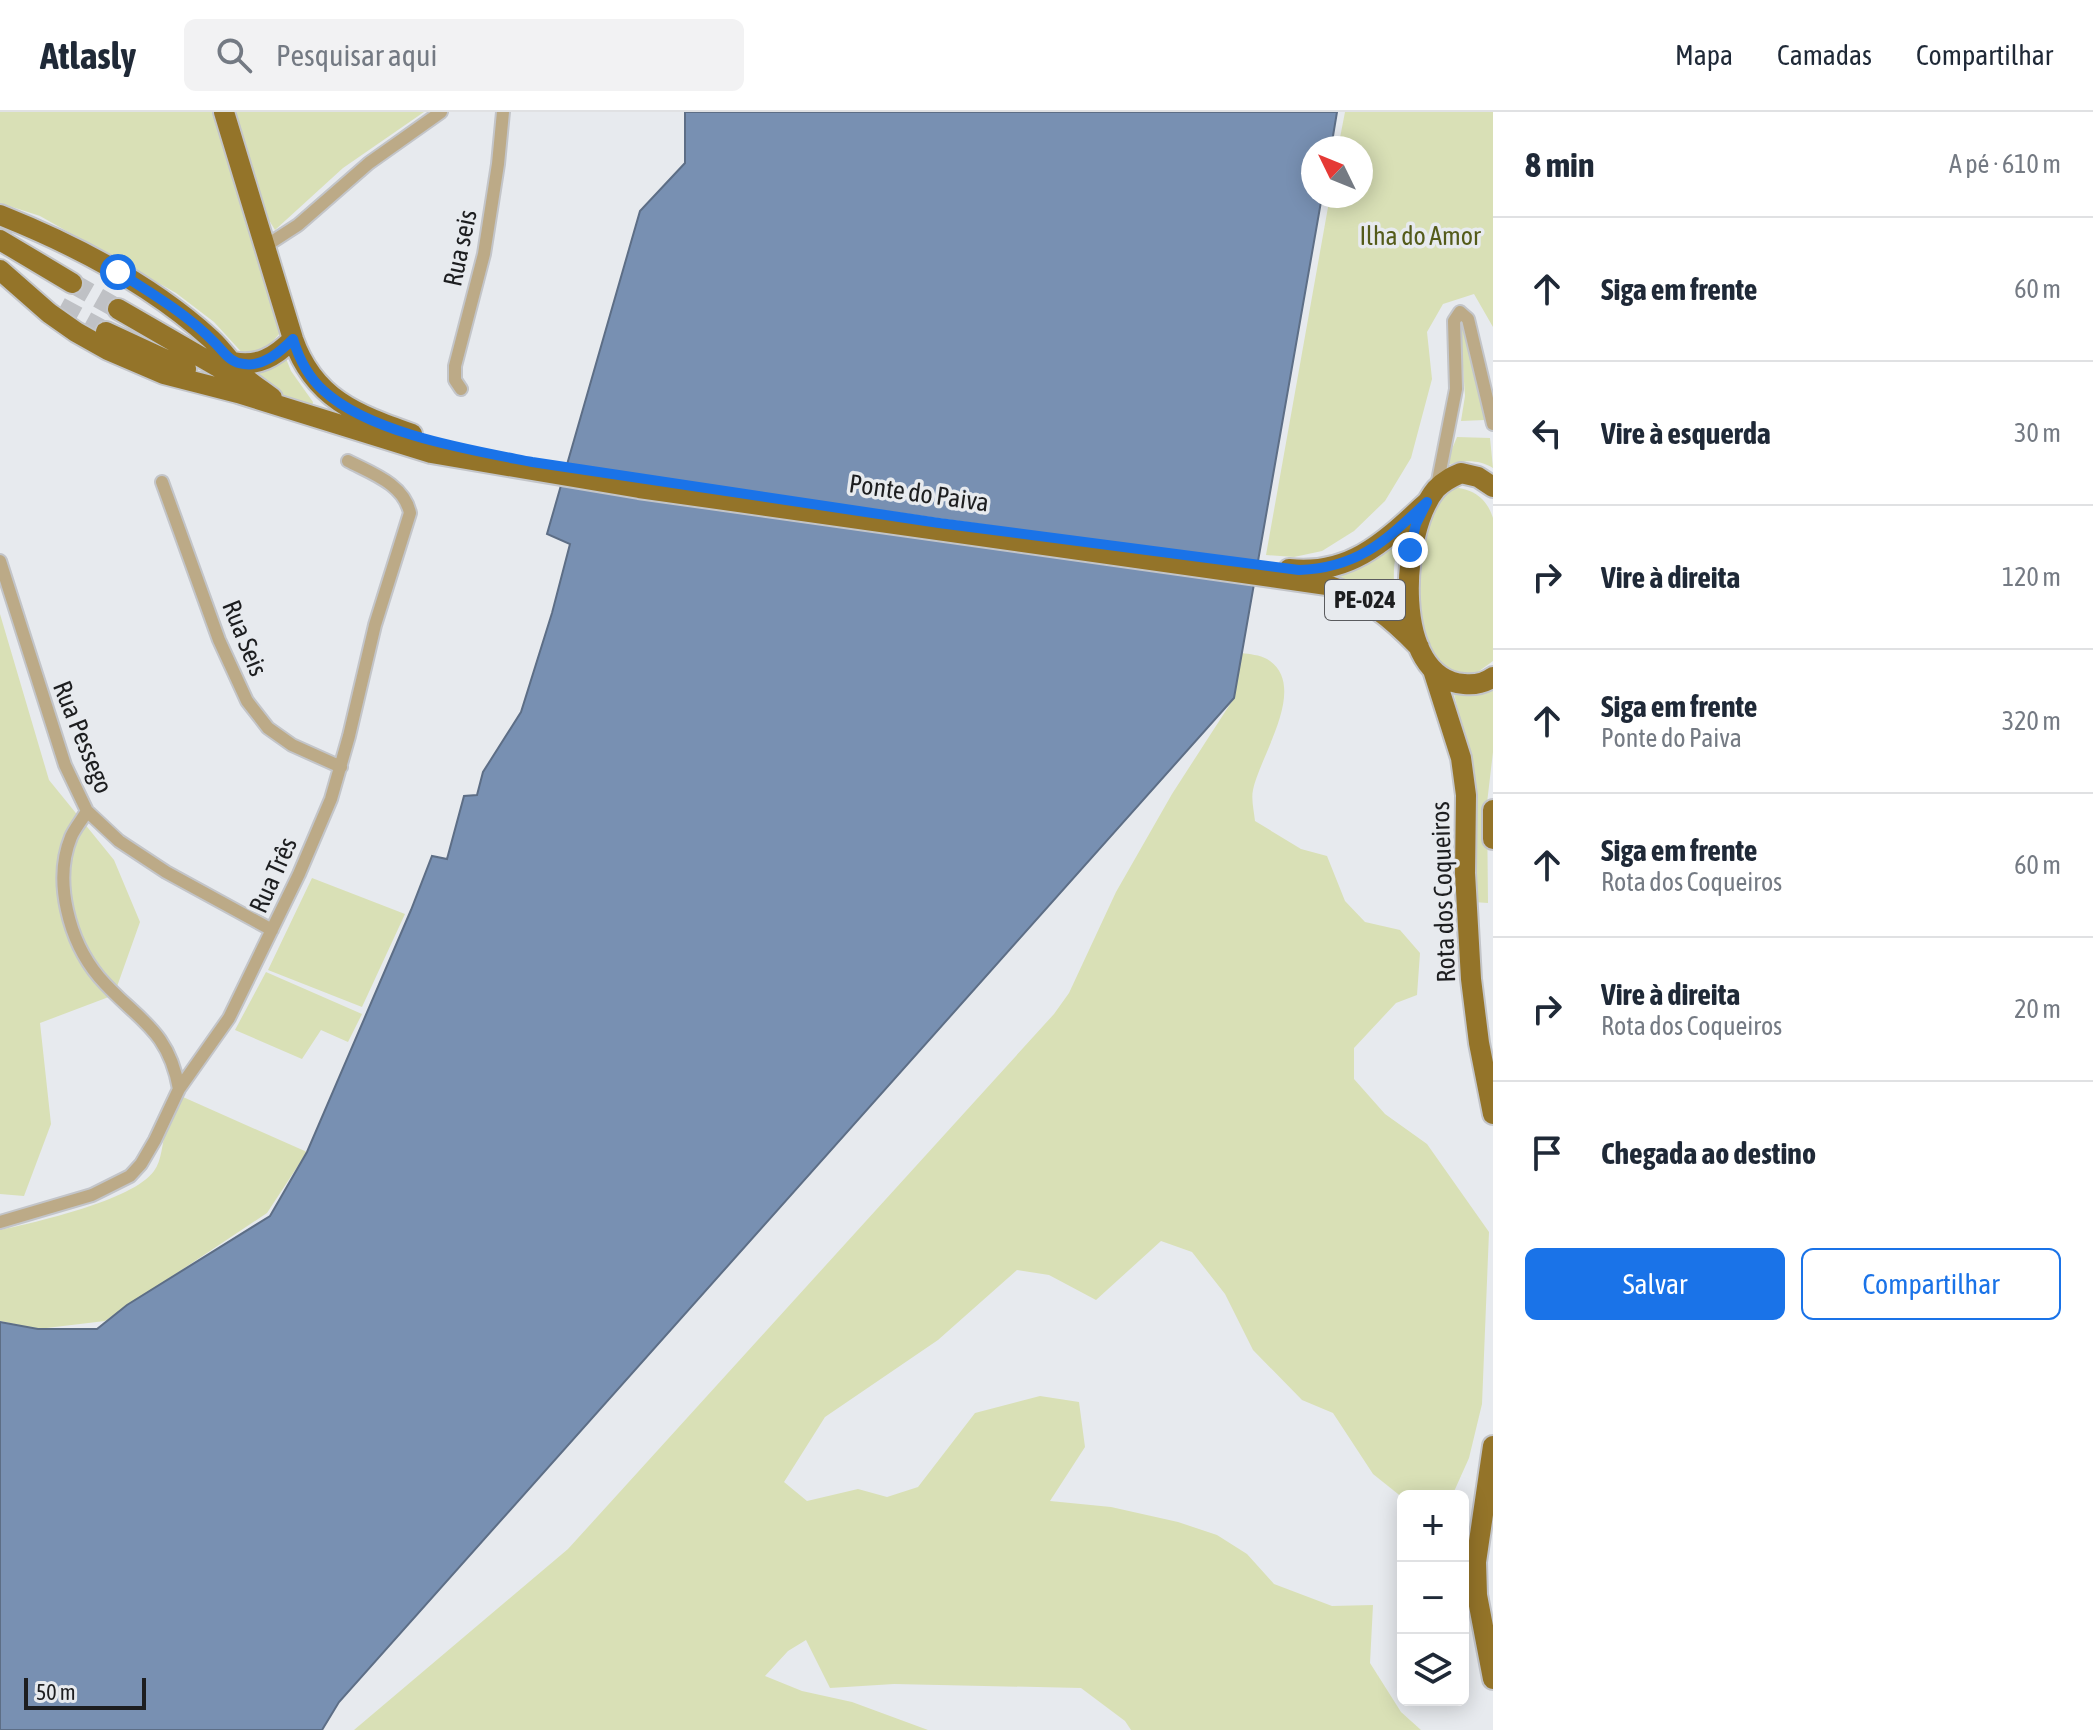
<!DOCTYPE html>
<html lang="pt">
<head>
<meta charset="utf-8">
<style>
  :root { --surface:#fff; --page:#f2f2f3; --text:#1f2937; --muted:#747a83; --line:#e0e1e3; --accent:#1a73e8 }
  body { margin:0; font-family:"Asap Condensed",sans-serif; background:var(--page); color:var(--text) }
  .controls { position:absolute; right:24px; bottom:24px; display:grid; overflow:hidden; border-radius:12px; box-shadow:0 4px 20px #0003 }
  .controls button { width:72px; height:72px; display:grid; place-items:center; padding:0; border:0; border-bottom:2px solid var(--line); background:var(--surface); color:var(--text); font:40px sans-serif }
  .compass { position:absolute; left:1301px; top:24px; width:72px; height:72px; border-radius:50%; background:var(--surface); box-shadow:0 4px 20px #0003; rotate:313deg }
  .scale { position:absolute; left:24px; bottom:20px; width:122px; box-sizing:border-box; padding-left:8px; border:4px solid #1d1e20; border-top:0; font-size:22px; line-height:28px; white-space:nowrap; color:#1d1e20; -webkit-text-stroke:6px #e7eaee; paint-order:stroke }
  .stop { position:absolute; width:24px; height:24px; margin:-18px; border:6px solid #1a73e8; border-radius:50%; background:#fff }
  .stop.end { background:#1a73e8; border-color:#fff; box-shadow:0 2px 8px #0008 }
  .list { margin:0; padding:0; list-style:none }
  h2 { display:flex; justify-content:space-between; align-items:center; height:104px; margin:0; padding:0 32px; font-size:34px }
  h2 small { font-size:26px; font-weight:400; color:var(--muted) }
  .list li { display:grid; grid-template-columns:52px 1fr auto; gap:24px; align-items:center; box-sizing:border-box; height:144px; padding:0 32px; border-top:2px solid var(--line) }
  .list b { display:block; font-size:30px; white-space:nowrap }
  .list p { margin:0; font-size:26px; white-space:nowrap; color:var(--muted) }
  .list em { font-size:26px; font-style:normal; color:var(--muted) }
  .actions { display:flex; gap:16px; padding:24px 32px }
  .actions a { flex:1; padding:18px 0; border:2px solid var(--accent); border-radius:12px; text-align:center; font-size:28px; color:var(--accent) }
  .actions .main { background:var(--accent); color:#fff }
  .icon { flex:none; width:44px; height:44px; fill:none; stroke:currentColor; stroke-width:2; stroke-linecap:round; stroke-linejoin:round }
  .map { position:relative; flex:none; width:1493px; height:1618px; overflow:hidden }
  header { display:flex; align-items:center; gap:48px; box-sizing:border-box; height:112px; padding:0 40px; background:var(--surface); border-bottom:2px solid var(--line) }
  header strong { font-size:38px }
  nav { display:flex; gap:44px; margin-inline-start:auto; font-size:28px }
  .search { width:560px; height:72px; background:var(--page); display:flex; align-items:center; gap:20px; box-sizing:border-box; padding:0 28px; border-radius:12px; color:var(--muted); font-size:30px }
  main { display:flex }
  aside { flex:1; background:var(--surface) }
  .map>svg:first-child { display:block }
  .green { fill:#d9e0b6 }
  .water { fill:#7890b2; stroke:#5d6e86; stroke-width:2 }
  .lines { fill:none; stroke-linecap:round; stroke-linejoin:round }
  .primary-tunnel { stroke:#bfc1c5; stroke-width:20; stroke-dasharray:20 10; stroke-linecap:butt }
  .minor-casing { stroke:#c3c5c9; stroke-width:16 }
  .primary-casing { stroke:#c3c5c9; stroke-width:24 }
  .minor { stroke:#bcaa87; stroke-width:12 }
  .primary { stroke:#947429; stroke-width:20 }
  .route { stroke:#1a73e8; stroke-width:10 }
  .labels { text-anchor:middle; stroke-width:7; stroke-linejoin:round; paint-order:stroke }
  .shield { fill:#e7eaee; stroke:#5a5b5e; stroke-width:2 }
  .shield-label { font-size:24px; font-weight:bold; fill:#1d1e20 }
  .park-label { font-size:26px; fill:#545b1a; stroke:#e7eaee }
  .street-label { font-size:26px; fill:#1d1e20; stroke:#e7eaee }
</style>
</head>
<body>
<header>
<strong>Atlasly</strong>
<div class="search"><svg class="icon" aria-label="search" viewBox="0 0 24 24"><circle cx="10" cy="10" r="6"/><path d="M15 15l6 6"/></svg>Pesquisar aqui</div>
<nav><a>Mapa</a><a>Camadas</a><a>Compartilhar</a></nav>
</header>
<main>
<div class="map">
<svg width="1493" height="1618" viewBox="0 0 1493 1618">
  <rect width="100%" height="100%" fill="#e7eaee"/>
  <path class="green" d="M0,0h214l66,221 -14,16 -20,8 -32,-35 -38,-29 -136,-77 -40,-13z
    M235,0h189l-81,56 -68,62 -14,-23z
    M1345,0h148v215l-19,-33 -31,10 -16,28 5,47 -21,79 -26,43 -31,30 -32,20 -28,6 -28,-2 64,-359h31v-48h-23z
    M1460,211l5,6 20,91 -24,1 4,-25z
    M283,239l8,20 22,31 -1,5 -21,1 -43,-32z
    M1457,325l33,1 3,30c-15,-9 -32,-8 -48,-2z
    M1449,375c22,1 37,9 44,31v143l-22,16 -22,-5 -13,-10 -14,-23 -10,-106z
    M1404,413c-12,35 -13,55 -5,91l-78,-36c37,-11 55,-29 83,-55z
    M0,502l49,166 65,80 26,62 -26,73 -74,28 11,101 -27,72 -24,-2z
    M1242,541c7,1 18,2 25,6 43,26 -7,96 -14,131 -2,9 1,21 2,31l46,28 26,7 18,45 20,21 35,8 20,23 -3,42 -21,8 -42,45v31l31,35 42,30 62,88 -7,172 -13,54 -17,38 -49,2 -30,-24 -40,-61 -31,-13 -49,-50 -28,-56 -33,-42 -31,-11 -65,59 -47,-25 -32,-5 -79,70 -113,77 -41,65 23,19 51,-12 29,8 31,-10 57,-74 65,-17 39,6 6,45 -35,54 61,6 67,15 39,13 30,19 27,30 58,22 41,-1 -3,58 31,49 20,18h-290l-6,-9 -44,-33 -187,-4 -64,4 -24,-48 -18,11 -23,25 37,15 50,11 76,28h-574l214,-181 486,-535 15,-21 47,-101 56,-98 62,-96z
    M1493,575v65l-6,51 1,100 -15,-1 2,-123 -22,-89z
    M312,766l93,36 -43,93 -94,-37z
    M266,860l96,42 -14,28 -27,-12 -19,29 -67,-29z
    M183,985l124,55 -40,61 -162,108 -67,8 -38,-8v-91c36,-8 132,-29 154,-59 8,-10 8,-29 12,-41 4,-12 11,-23 17,-33z"/>
  <path class="water" d="M685,0h652l-6,36h-18v48h9l-88,502 -895,1004 -17,28h-322v-408l38,7h59l30,-24 143,-89 37,-64 104,-242 21,-54 15,3 17,-63 13,-1 6,-23 38,-60 31,-99 18,-69 -23,-10 93,-323 45,-48z"/>
  <g class="lines">
    <path class="primary-tunnel" d="M72,171l46,26
      M60,195l46,25"/>
    <g class="minor-casing">
      <path id="minor" d="M264,135l34,-22 71,-62 72,-51
        M461,277l-6,-9v-14l29,-112 14,-90 5,-52
        M162,370l57,158 28,61 21,27 24,17 49,22
        M1437,374l19,-97 -2,-68 6,-9 8,7 25,105
        M0,449l65,204 22,46 32,30 47,31 106,58
        M87,699c-5,9 -12,17 -16,26 -18,44 -2,104 28,140 36,42 69,50 80,112
        M0,1110l92,-27 38,-19 11,-12 14,-24 24,-51 50,-71 70,-144 32,-75 18,-63 26,-111 35,-112c-6,-29 -39,-40 -62,-52"/>
    </g>
    <g class="primary-casing">
      <path id="primary" d="M224,0l69,227c21,60 63,75 119,95
        M0,103c75,30 151,69 211,124 12,11 21,25 32,37 9,8 20,15 29,22
        M0,128l72,43
        M0,158l49,43 27,19 32,18 56,24 74,19 193,60 208,35 688,97c39,12 64,33 92,62
        M118,197l121,70
        M106,220l80,37
        M233,250c25,5 42,-5 60,-23
        M1493,375l-15,-10 -17,-4c-9,4 -18,8 -25,16 -36,43 -45,190 28,195 10,1 21,-1 29,-7
        M1289,457c62,7 97,-29 138,-67
        M1433,558l28,88 5,37 -1,78 6,106 8,64 14,71
        M1493,698v29
        M1493,1334l-17,116 1,33 16,84"/>
    </g>
    <use href="#minor" class="minor"/>
    <use href="#primary" class="primary"/>
  </g>
  <g class="lines">
    <path class="route" d="M118,160c33,21 69,42 97,71 9,9 15,20 29,21 19,3 36,-12 49,-25 6,20 15,38 31,52 47,43 147,59 208,71l407,61 360,47c60,-2 87,-30 128,-68l-11,22 -6,26"/>
  </g>
  <g class="labels">
    <rect class="shield" x="1325" y="468" width="80" height="40" rx="6"/>
    <g class="shield-label">
      <text x="1365" y="496">PE-024</text>
    </g>
    <g class="park-label">
      <text x="1420" y="133">Ilha do Amor</text>
    </g>
    <g class="street-label">
      <text transform="translate(460 136) rotate(-78)" y="9">Rua seis</text>
      <text transform="translate(919 381) rotate(8)" y="9">Ponte do Paiva</text>
      <text transform="translate(245 526) rotate(68)" y="9">Rua Seis</text>
      <text transform="translate(83 625) rotate(68)" y="9">Rua Pessego</text>
      <text transform="translate(273 763) rotate(-66)" y="9">Rua Três</text>
      <text transform="translate(1443 780) rotate(-92)" y="9">Rota dos Coqueiros</text>
    </g>
  </g>
</svg>
<div class="controls">
<button>+</button>
<button>−</button>
<button><svg class="icon" aria-label="layers" viewBox="0 0 24 24"><path d="M12 4l9 5-9 5-9-5zM3 14l9 5 9-5"/></svg></button>
</div>
<svg class="compass" viewBox="-18 -18 36 36"><path d="M0-13l5 13h-10z" fill="#e53935"/><path d="M0 13l5-13h-10z" fill="#747a83"/></svg>
<div class="scale">50 m</div>
<div class="stop" style="left:118px;top:160px"></div>
<div class="stop end" style="left:1410px;top:438px"></div>
</div>
<aside>
<h2>8 min<small>A pé · 610 m</small></h2>
<ul class="list">
<li><svg class="icon" aria-label="ahead" viewBox="0 0 24 24"><path d="M12 20V5M6 11l6-6 6 6"/></svg><div><b>Siga em frente</b></div><em>60 m</em></li>
<li><svg class="icon" aria-label="left" viewBox="0 0 24 24"><path d="M17 20v-9H6M10 6l-5 5 5 5"/></svg><div><b>Vire à esquerda</b></div><em>30 m</em></li>
<li><svg class="icon" aria-label="right" viewBox="0 0 24 24"><path d="M7 20v-9h11M14 6l5 5-5 5"/></svg><div><b>Vire à direita</b></div><em>120 m</em></li>
<li><svg class="icon" aria-label="ahead" viewBox="0 0 24 24"><path d="M12 20V5M6 11l6-6 6 6"/></svg><div><b>Siga em frente</b><p>Ponte do Paiva</p></div><em>320 m</em></li>
<li><svg class="icon" aria-label="ahead" viewBox="0 0 24 24"><path d="M12 20V5M6 11l6-6 6 6"/></svg><div><b>Siga em frente</b><p>Rota dos Coqueiros</p></div><em>60 m</em></li>
<li><svg class="icon" aria-label="right" viewBox="0 0 24 24"><path d="M7 20v-9h11M14 6l5 5-5 5"/></svg><div><b>Vire à direita</b><p>Rota dos Coqueiros</p></div><em>20 m</em></li>
<li><svg class="icon" aria-label="arrive" viewBox="0 0 24 24"><path d="M6 21V4h12l-3 4 3 4H6"/></svg><div><b>Chegada ao destino</b></div></li>
</ul>
<div class="actions"><a class="main">Salvar</a><a>Compartilhar</a></div>
</aside>
</main>
</body>
</html>
